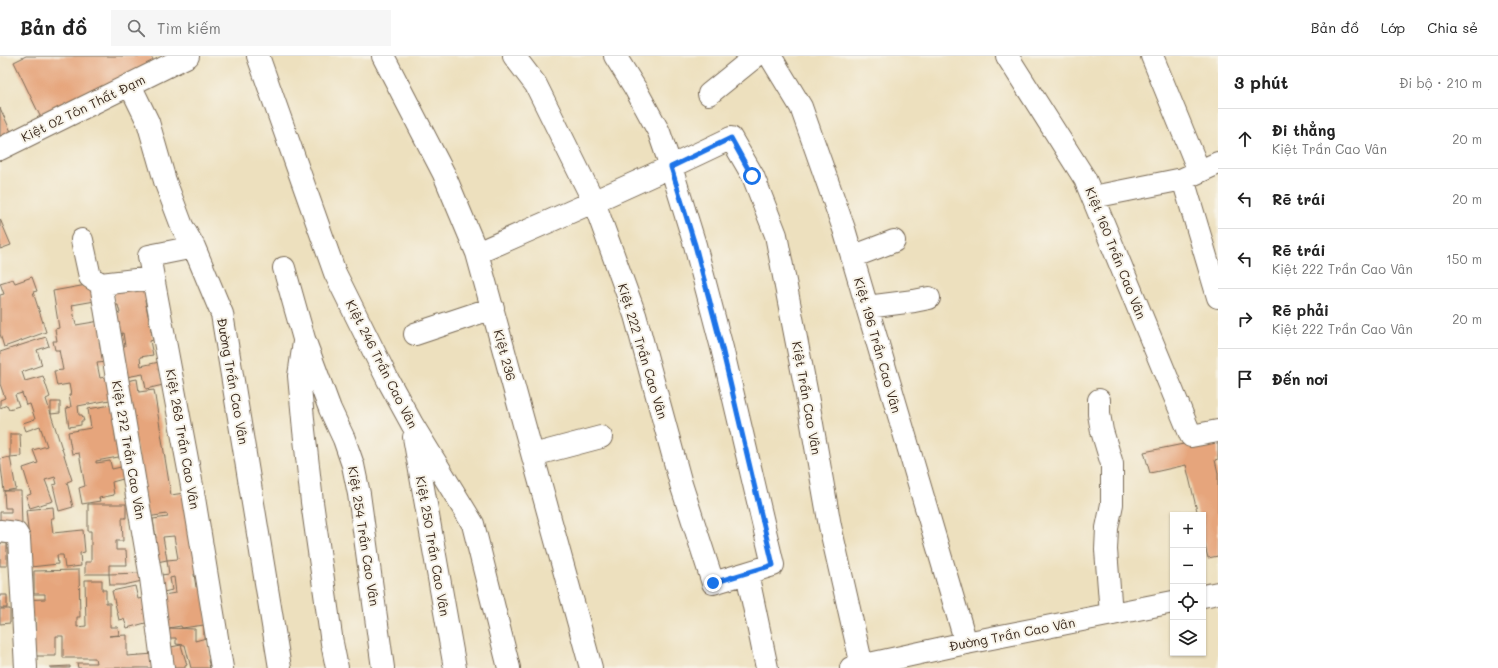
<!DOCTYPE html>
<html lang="vi">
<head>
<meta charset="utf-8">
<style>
  :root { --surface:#fff; --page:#f6f6f6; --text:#222; --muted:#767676; --line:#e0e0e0 }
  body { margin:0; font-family:Mali,sans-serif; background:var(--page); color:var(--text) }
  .controls { position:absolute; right:12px; bottom:12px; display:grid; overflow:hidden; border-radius:0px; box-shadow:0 1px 3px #0004 }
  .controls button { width:36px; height:36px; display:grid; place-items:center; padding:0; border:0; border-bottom:1px solid var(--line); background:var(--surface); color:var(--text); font:20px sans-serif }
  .stop { position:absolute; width:12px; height:12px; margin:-9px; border:3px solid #1a73e8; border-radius:50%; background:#fff }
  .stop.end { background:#1a73e8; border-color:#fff; box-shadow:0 1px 4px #0008 }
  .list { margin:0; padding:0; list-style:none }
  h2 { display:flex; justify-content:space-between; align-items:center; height:52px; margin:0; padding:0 16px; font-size:17px }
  h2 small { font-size:13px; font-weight:400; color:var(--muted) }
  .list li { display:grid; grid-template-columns:26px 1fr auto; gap:12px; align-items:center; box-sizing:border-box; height:60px; padding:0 16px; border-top:1px solid var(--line) }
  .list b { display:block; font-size:15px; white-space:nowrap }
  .list p { margin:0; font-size:13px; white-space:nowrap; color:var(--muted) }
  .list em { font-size:13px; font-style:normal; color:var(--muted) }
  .icon { flex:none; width:22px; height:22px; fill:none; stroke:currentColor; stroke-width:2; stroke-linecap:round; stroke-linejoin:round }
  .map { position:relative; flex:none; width:1218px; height:612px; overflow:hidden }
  header { display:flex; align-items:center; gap:24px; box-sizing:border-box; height:56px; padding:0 20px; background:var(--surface); border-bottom:1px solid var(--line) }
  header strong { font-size:19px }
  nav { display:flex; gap:22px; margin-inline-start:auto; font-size:14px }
  .search { width:280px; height:36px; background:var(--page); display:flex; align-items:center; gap:10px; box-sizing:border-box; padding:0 14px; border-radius:0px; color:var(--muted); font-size:15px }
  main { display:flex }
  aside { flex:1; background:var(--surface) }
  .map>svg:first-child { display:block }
  .building { fill:#e6a57c }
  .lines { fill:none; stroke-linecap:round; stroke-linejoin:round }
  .minor-casing { stroke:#796a56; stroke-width:24 }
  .major-casing { stroke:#796a56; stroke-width:24 }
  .minor { stroke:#fff; stroke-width:22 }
  .major { stroke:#fff; stroke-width:22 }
  .route { stroke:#1a73e8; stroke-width:5 }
  .labels { text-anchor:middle; stroke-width:4; stroke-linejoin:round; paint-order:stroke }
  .street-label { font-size:13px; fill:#3b2a1e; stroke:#f7f3e8 }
</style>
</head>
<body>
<header>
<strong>Bản đồ</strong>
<div class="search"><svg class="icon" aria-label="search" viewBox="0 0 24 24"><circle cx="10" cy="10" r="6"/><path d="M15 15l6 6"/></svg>Tìm kiếm</div>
<nav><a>Bản đồ</a><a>Lớp</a><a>Chia sẻ</a></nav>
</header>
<main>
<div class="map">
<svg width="1218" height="612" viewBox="0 0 1218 612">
  <rect width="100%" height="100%" fill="#f7f3e8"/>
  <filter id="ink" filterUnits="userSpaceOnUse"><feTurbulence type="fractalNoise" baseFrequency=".025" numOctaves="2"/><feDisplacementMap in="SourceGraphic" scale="8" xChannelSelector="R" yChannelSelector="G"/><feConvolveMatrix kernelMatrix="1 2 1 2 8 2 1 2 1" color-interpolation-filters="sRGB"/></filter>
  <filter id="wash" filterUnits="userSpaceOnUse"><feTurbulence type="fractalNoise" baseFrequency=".012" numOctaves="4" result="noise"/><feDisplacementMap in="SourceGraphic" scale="16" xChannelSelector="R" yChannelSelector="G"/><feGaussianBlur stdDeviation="0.9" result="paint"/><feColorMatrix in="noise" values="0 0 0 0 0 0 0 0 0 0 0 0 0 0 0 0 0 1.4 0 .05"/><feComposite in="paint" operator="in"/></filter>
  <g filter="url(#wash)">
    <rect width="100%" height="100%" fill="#ede0be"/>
    <g id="blocks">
      <path class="building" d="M26,0h125l4,8 -114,54 -27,-56z
        M0,52l13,28 -13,6z
        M0,163l11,26 -11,4z
        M32,221l5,14 -4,1 13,40 -42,15 -4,-13v-39l4,-1 -4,-11 13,-4 2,4z
        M147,226l3,17 -5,1 8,40 -3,1 3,14 -13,2 1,9 18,-4 4,23 -17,4 -3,-15 -17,3 -5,-31h4l-2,-13 -3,1 -4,-20 4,-1 -2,-8h-3l-3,-16z
        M92,228l3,17 -23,4 4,20 24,-4 7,41 -10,1 3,15 10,-2 5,23 -37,7 1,9h3l2,6h-3v4l-12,2 -3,-19 5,-1 -2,-12h2l-2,-11 -12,2 -3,-15 9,-1 -4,-20h-4l-2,-9h4l-2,-12 4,-1 -6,-37z
        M46,281l3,9 -12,4 5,15 -20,7 3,9 18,-5 7,21 -4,2 26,81 -5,2 6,25 -14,4 -6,-26 4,-1 -2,-7 -10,3 8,21 -23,7 -4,-12 5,-2 -8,-26 15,-5 -5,-13 14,-4 -7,-20 -14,5 -3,-8 12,-4 -5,-15 -4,1 -4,-12 -7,2 4,11 -10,3 -2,-4 -7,3v-8l5,-2 -5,-14v-32z
        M137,323l2,13 15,-2 17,105 13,-2 14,80 -4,1 2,13 8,-1 3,38 -3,1h9v13h-9v-13l-22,3 -1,-2 -19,3 -6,-33 20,-3 -2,-16 -4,1 2,12 -8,2 -3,-17 8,-1 -2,-14 11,-1 -4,-23 -11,1 4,23 -15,3 -4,-23 8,-2 -3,-19 15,-2 -1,-3 -20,3 -21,-136z
        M51,346h9v11l-9,1z
        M117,348l1,29 -3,1 2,12 5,-1 2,11 -28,5v2l14,-2 2,8 9,-2 2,12 -11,3 2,13 -15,3 1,3 -18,3 -3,-16 6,-2 -6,-33 -7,1 -4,-22 23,-4 -3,-19z
        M10,378h10l1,22 -11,1z
        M1218,381v22l-3,1 3,13v83l-10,2 -5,-20v-23h-5l-12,-50 -36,8 -6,-21z
        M10,401l6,32 -12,2 -4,-32z
        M4,435h17l1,35 -22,1v-15h11v-4h-6z
        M88,448h38v14h-4l1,23h-7v9h10l1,15h-18v9l33,-1v8l-18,4h-14l-1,-11h-24v-12h6v-31h-3z
        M53,451l1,11h-3l2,15 30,-3 2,22 -5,1 1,13 -16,2 -2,-13h-6l1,9 -46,5 -1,-9 20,-2 -5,-48z
        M0,487h7v23h-7z
        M79,514l1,47h-3v10l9,-1 -1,-46h17v10h4v13h4v24h8l1,8 -10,1 18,-1v21l27,-2 1,14h-77l-1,-5h19l-1,-5h-32v-22h-7v20h-31l10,-20v-18h-8l-11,-18 29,-1v-5h-11v-23z
        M135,530l3,13 5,-1 6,24 -22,6 -3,-9 -5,1 -7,-29z
        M0,539h7v13h-7z
        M0,553h10v14l-10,1z
        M167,572l28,1v12l11,-3 5,20 -3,2 2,8h-19l-6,-23 -9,-1v-6h-10z
        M181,589l6,20 -2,1v2h-20l1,-20z
        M70,610v2h-20v-1z"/>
    </g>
  </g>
  <g filter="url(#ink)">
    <use href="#blocks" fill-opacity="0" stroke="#796a56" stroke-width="1"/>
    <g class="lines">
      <g class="minor-casing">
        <path id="minor" d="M258,0l77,217 53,107 24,44 61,100 36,144
          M383,0l61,118 33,79 114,415
          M514,0l22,29 58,117 41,113 46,169 32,99 34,-10
          M615,0l20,32 24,44 12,35 24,78 27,103 51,217 -26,8 20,95
          M770,0l31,51 43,122 122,414
          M1007,0l78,123 106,257 27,-5
          M1152,0l47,115
          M130,29l18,37 17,59 17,45 12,21 28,67 58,354
          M709,38l47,-38
          M0,93l188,-93
          M1183,123l35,118
          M1093,141l90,-18 35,-16
          M82,184l8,37 11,7 50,294 12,90
          M194,191l-45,9 43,230 30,182
          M477,197c85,-37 170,-74 254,-115l22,38 23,59 30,155 24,136 32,140
          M852,201l42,-16
          M284,212l20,71 26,70 14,30 9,26 6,29 24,174
          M101,228l52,-6
          M867,251l47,-6 15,-3
          M415,278l78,-26
          M304,286l-5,34 5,54 8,72 20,141 5,25
          M1099,344v14l3,17 10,33v40l-5,24 -1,22 5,64
          M414,381l41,231
          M533,399l68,-18
          M0,475l16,2 3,5 7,130"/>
      </g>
      <g class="major-casing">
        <path id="major" d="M1203,540l15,-3
          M851,612l115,-25 207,-41"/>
      </g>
      <use href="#minor" class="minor"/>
      <use href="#major" class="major"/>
    </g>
  </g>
  <g class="lines" filter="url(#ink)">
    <path class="route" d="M713,527l60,-18 -51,-217 -27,-103 -24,-78 60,-29 21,38"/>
  </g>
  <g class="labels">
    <g class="street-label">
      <text transform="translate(83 52) rotate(-26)" y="5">Kiệt 02 Tôn Thất Đạm</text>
      <text transform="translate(1116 197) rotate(68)" y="5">Kiệt 160 Trần Cao Vân</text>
      <text transform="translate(878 289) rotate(74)" y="5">Kiệt 196 Trần Cao Vân</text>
      <text transform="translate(643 295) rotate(73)" y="5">Kiệt 222 Trần Cao Vân</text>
      <text transform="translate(505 299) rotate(75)" y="5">Kiệt 236</text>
      <text transform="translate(382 308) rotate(63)" y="5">Kiệt 246 Trần Cao Vân</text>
      <text transform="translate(233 325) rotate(80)" y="5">Đường Trần Cao Vân</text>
      <text transform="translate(807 342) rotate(80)" y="5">Kiệt Trần Cao Vân</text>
      <text transform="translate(183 383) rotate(80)" y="5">Kiệt 268 Trần Cao Vân</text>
      <text transform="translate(129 394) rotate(80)" y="5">Kiệt 272 Trần Cao Vân</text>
      <text transform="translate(364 480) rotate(81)" y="5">Kiệt 254 Trần Cao Vân</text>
      <text transform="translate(433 490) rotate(80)" y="5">Kiệt 250 Trần Cao Vân</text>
      <text transform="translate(1012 578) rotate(-11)" y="5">Đường Trần Cao Vân</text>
    </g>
  </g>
</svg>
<div class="controls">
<button>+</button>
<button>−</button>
<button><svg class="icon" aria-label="locate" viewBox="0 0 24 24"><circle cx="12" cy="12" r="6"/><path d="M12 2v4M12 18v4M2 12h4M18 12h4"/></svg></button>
<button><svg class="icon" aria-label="layers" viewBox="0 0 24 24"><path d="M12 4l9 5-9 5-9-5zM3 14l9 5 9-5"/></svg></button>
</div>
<div class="stop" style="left:752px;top:120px"></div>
<div class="stop end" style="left:713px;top:527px"></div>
</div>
<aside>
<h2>3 phút<small>Đi bộ · 210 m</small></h2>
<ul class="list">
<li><svg class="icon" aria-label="ahead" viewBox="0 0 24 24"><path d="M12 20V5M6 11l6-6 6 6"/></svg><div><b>Đi thẳng</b><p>Kiệt Trần Cao Vân</p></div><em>20 m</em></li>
<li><svg class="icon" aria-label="left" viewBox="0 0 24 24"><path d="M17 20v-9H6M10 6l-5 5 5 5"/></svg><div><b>Rẽ trái</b></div><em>20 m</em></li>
<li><svg class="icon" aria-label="left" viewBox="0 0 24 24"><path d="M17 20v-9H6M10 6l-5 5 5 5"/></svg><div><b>Rẽ trái</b><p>Kiệt 222 Trần Cao Vân</p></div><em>150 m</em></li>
<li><svg class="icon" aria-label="right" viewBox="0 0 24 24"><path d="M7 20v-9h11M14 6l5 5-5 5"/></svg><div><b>Rẽ phải</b><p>Kiệt 222 Trần Cao Vân</p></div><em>20 m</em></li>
<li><svg class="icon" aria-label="arrive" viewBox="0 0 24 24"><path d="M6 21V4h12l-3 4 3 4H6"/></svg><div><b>Đến nơi</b></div></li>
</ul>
</aside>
</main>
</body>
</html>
